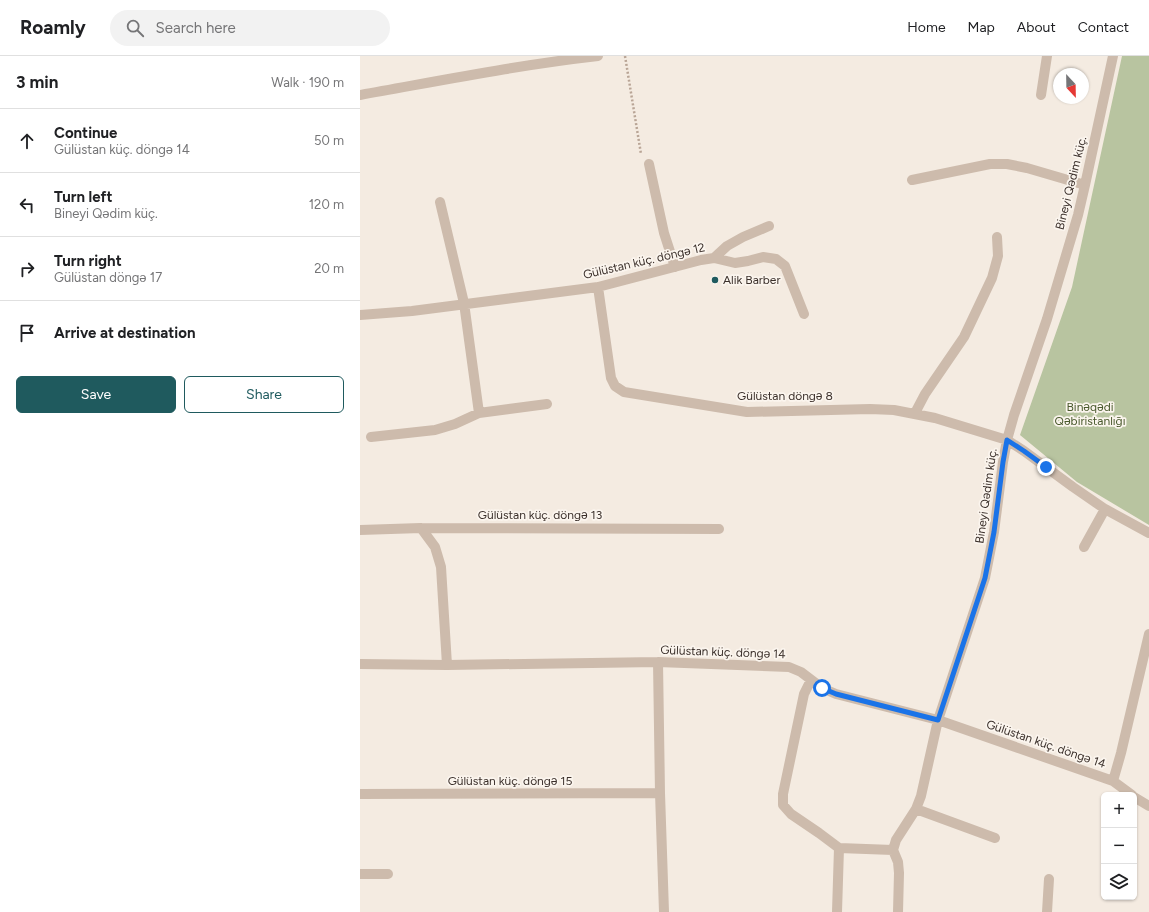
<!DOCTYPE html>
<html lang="en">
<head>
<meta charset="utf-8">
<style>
  :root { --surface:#fff; --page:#f2f2f2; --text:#202124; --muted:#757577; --line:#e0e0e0; --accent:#1f5a5e }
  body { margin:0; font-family:Figtree,sans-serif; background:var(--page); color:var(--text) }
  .controls { position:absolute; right:12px; bottom:12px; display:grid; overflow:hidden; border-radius:6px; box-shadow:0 1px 3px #0004 }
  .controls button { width:36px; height:36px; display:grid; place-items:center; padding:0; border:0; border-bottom:1px solid var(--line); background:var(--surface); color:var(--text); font:20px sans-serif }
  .compass { position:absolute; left:693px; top:12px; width:36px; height:36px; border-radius:50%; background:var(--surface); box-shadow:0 1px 3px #0004; rotate:158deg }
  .stop { position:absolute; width:12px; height:12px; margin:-9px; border:3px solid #1a73e8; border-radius:50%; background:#fff }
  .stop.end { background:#1a73e8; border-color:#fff; box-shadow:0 1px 4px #0008 }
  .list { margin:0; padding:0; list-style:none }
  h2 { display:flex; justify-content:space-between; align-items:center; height:52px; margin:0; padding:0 16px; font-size:17px }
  h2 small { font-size:13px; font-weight:400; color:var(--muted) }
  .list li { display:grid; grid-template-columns:26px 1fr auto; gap:12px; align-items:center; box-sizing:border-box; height:64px; padding:0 16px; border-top:1px solid var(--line) }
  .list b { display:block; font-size:15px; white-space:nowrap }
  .list p { margin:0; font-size:13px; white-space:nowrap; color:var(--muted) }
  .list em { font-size:13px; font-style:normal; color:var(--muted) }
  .actions { display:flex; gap:8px; padding:12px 16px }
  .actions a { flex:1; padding:9px 0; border:1px solid var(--accent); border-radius:6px; text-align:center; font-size:14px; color:var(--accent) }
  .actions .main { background:var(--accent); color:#fff }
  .icon { flex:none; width:22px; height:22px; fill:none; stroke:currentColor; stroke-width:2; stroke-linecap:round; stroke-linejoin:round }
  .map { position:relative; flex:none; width:789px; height:856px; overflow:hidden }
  header { display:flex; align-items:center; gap:24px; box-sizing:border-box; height:56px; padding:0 20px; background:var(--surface); border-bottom:1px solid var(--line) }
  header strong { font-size:19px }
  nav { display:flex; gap:22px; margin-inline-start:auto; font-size:14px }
  .search { width:280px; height:36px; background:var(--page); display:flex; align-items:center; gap:10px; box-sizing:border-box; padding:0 14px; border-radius:22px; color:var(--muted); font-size:15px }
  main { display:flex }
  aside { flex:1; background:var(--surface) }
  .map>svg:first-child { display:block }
  .green { fill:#b8c4a0 }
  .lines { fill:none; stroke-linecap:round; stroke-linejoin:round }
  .path { stroke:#b9a596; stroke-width:2.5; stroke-dasharray:2 2; stroke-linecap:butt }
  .minor { stroke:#cdbbac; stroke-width:10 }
  .route { stroke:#1a73e8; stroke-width:5 }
  .poi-dot { fill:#1f5a5e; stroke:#fbf5ee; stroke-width:1.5 }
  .labels { text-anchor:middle; stroke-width:3.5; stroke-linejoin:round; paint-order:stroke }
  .street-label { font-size:12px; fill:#3b302b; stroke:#fbf5ee }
  .poi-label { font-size:12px; fill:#3b302b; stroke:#fbf5ee; text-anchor:start }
  .park-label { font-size:12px; fill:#4a5a2e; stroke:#fbf5ee }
</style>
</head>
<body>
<header>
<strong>Roamly</strong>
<div class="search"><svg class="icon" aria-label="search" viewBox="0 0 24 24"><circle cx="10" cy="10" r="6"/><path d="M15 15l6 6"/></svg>Search here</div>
<nav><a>Home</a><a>Map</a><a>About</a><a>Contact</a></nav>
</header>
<main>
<aside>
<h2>3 min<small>Walk · 190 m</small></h2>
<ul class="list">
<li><svg class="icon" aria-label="ahead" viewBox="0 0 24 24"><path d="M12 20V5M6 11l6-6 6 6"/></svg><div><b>Continue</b><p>Gülüstan küç. döngə 14</p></div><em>50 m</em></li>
<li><svg class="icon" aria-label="left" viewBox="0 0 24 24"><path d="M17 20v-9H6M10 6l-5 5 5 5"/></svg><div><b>Turn left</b><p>Bineyi Qədim küç.</p></div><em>120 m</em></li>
<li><svg class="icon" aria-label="right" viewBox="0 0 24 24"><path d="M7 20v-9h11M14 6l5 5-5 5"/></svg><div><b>Turn right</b><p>Gülüstan döngə 17</p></div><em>20 m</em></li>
<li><svg class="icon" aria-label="arrive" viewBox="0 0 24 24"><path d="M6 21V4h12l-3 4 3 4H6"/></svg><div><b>Arrive at destination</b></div></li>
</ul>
<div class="actions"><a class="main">Save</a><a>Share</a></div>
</aside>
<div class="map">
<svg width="789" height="856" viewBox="0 0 789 856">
  <rect width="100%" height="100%" fill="#f4ebe1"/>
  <path class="green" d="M762,0h27v469l-72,-43 -57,-47 52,-148z"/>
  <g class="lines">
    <path class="path" d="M265,0l16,98"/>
    <path class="minor" d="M0,39c79,-14 158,-30 238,-39
      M681,39l6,-39
      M289,108l15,69 11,34
      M552,124l78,-16h17l20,4 58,17
      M80,146l24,101 15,110
      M354,202l13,-12 16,-9 26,-11
      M238,231l13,91 4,8 9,6 123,20 123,-3 24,1 41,8 72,22 17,11 49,36 32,22 44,24
      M0,259l52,-4 186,-24 103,-27 13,-2 21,5 13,-2 15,-4 13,2 9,7 19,48
      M555,357l10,-19 39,-57 28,-59 6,-22 -1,-19
      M11,381l64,-7 20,-6 24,-11 68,-9
      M61,472l14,19 6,20 6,98
      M0,474l61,-2 298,1
      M724,491l21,-38
      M298,606l2,131 4,119
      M0,608l87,1 211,-3 131,5 12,5 21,16 14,6 102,26 175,61 19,14
      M451,624l-7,14 -21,100v11l8,9 28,19 20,15 -2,64
      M753,725l8,-28 28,-119
      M0,738l300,-1
      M774,741l15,9
      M556,753l79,29
      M479,792l54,2
      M0,818h28
      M538,856l1,-39 -1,-11 -5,-12 3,-10 20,-31 5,-13 17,-76 47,-142 9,-46 9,-70 4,-22 7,-25 33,-96 31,-104 7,-30 28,-129
      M687,856l2,-33"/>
  </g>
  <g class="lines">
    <path class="route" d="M462,632l14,6 102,26 47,-142 9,-46 9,-70 4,-22 17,11 22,16"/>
  </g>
  <circle class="poi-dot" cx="355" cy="224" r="4"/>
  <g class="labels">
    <g class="street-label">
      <text transform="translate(711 127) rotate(-76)" y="4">Bineyi Qədim küç.</text>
      <text transform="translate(284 205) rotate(-13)" y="4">Gülüstan küç. döngə 12</text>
      <text x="425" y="344">Gülüstan döngə 8</text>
      <text transform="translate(626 440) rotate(-82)" y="4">Bineyi Qədim küç.</text>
      <text x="180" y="463">Gülüstan küç. döngə 13</text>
      <text transform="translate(363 596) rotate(2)" y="4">Gülüstan küç. döngə 14</text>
      <text transform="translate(686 688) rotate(19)" y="4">Gülüstan küç. döngə 14</text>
      <text x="150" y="729">Gülüstan küç. döngə 15</text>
    </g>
    <g class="poi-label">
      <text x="363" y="228">Alik Barber</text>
    </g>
    <g class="park-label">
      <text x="730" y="355">Binəqədi<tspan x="730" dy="14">Qəbiristanlığı</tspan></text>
    </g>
  </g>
</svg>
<div class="controls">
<button>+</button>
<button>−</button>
<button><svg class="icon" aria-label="layers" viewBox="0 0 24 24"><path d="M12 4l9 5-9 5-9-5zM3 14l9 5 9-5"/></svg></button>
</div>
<svg class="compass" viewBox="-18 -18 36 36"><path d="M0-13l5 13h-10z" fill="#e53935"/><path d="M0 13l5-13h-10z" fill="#757577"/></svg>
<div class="stop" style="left:462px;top:632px"></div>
<div class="stop end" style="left:686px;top:411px"></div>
</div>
</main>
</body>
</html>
